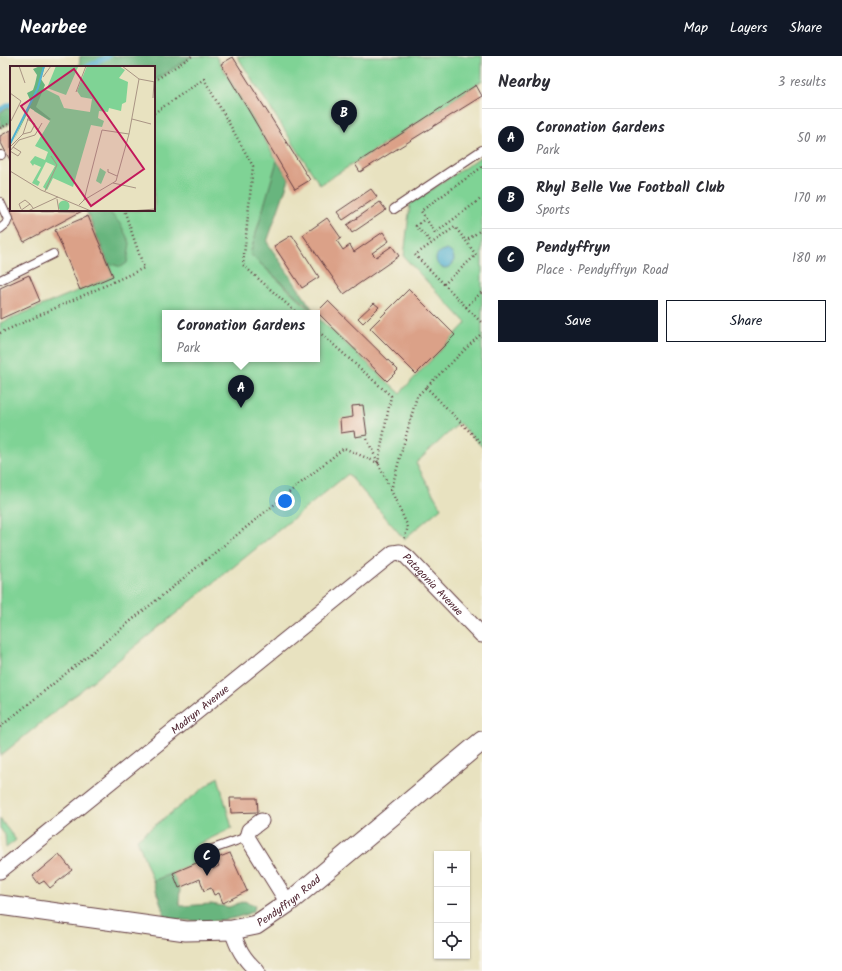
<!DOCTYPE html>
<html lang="en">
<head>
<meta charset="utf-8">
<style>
  :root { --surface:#fff; --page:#f2f2f3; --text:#2b2b33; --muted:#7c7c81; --line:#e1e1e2; --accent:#111827 }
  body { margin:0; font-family:Kalam,sans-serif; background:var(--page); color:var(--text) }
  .controls { position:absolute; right:12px; bottom:12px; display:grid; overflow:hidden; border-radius:0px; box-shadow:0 1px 3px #0004 }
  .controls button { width:36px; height:36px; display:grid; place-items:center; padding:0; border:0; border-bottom:1px solid var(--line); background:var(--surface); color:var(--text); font:20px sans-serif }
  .you { position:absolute; left:285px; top:445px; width:14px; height:14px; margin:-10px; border:3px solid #fff; border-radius:50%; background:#1a73e8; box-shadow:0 0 0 6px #1a73e833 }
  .badge { display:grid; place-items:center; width:26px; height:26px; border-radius:50%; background:var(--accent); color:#fff; font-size:13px; font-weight:700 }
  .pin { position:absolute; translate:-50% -33px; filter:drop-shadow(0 1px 2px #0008) }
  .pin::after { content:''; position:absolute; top:21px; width:14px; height:12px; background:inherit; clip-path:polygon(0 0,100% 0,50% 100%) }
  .popup { position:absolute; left:162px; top:254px; width:158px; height:52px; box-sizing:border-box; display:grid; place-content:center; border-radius:0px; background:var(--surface); filter:drop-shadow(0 1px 3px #0005); font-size:13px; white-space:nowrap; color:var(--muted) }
  .popup b { font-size:15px; color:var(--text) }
  .popup::after { content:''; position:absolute; left:50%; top:100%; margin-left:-8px; border:8px solid transparent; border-top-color:var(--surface) }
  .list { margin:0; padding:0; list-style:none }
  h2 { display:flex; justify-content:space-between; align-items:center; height:52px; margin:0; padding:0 16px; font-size:17px }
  h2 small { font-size:13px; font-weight:400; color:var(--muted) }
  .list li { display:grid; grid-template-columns:26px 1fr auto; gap:12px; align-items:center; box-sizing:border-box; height:60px; padding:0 16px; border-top:1px solid var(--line) }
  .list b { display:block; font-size:15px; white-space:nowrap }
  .list p { margin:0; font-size:13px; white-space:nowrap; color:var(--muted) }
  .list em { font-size:13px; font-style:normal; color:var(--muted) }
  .actions { display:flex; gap:8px; padding:12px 16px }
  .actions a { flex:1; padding:9px 0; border:1px solid var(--accent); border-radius:0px; text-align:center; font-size:14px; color:var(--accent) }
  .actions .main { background:var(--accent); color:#fff }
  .icon { flex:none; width:22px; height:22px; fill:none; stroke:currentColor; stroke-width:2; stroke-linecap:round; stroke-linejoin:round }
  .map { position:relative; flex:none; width:482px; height:915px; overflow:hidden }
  header { display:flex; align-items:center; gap:24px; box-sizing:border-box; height:56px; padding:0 20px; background:var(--accent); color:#fff }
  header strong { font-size:19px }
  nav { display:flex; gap:22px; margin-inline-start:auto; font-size:14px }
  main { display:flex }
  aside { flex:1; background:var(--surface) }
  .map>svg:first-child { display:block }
  .green { fill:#7fd395; stroke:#647960 }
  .forest { fill:#67b57e; stroke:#586a54 }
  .water { fill:#51b1d0; stroke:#4e687e }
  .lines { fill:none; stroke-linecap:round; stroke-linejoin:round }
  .stream { stroke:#51b1d0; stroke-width:4.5 }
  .building { fill:#dba188 }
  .service-casing { stroke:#623c41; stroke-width:10 }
  .minor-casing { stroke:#623c41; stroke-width:17 }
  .tertiary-casing { stroke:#623c41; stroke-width:21 }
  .path { stroke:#623c41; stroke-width:2.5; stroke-dasharray:1 3; stroke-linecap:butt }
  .service { stroke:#fff; stroke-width:8 }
  .minor { stroke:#fff; stroke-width:15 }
  .tertiary { stroke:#fff; stroke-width:19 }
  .labels { text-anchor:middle; stroke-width:3; stroke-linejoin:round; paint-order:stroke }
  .street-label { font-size:11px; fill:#4a1f2b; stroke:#f7f3e8 }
  .inset-river { fill:none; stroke:#51b1d0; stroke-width:2 }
  .inset-road { fill:none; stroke:#a99484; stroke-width:1 }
  .view { fill:#c2185b; fill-opacity:0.15; stroke:#c2185b; stroke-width:2 }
  .inset-edge { fill:none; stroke:#4a1f2b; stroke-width:2 }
</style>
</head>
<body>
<header>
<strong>Nearbee</strong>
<nav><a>Map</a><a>Layers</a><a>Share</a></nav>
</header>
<main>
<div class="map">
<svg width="482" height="915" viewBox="0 0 482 915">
  <rect width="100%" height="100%" fill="#f7f3e8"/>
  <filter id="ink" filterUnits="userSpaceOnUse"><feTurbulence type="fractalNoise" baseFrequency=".025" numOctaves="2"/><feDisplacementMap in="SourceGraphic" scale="8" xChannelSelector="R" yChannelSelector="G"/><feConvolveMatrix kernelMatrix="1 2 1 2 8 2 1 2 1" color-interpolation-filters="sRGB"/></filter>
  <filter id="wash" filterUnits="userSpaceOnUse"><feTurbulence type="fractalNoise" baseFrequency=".012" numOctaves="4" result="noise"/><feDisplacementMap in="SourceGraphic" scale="16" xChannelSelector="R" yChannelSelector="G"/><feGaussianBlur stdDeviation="0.9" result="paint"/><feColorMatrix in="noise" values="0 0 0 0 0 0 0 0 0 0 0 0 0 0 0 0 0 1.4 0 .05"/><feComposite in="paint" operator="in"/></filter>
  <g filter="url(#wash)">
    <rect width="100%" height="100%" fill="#e8e2c0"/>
    <path class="green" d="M192,0h24l61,105 -27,93 63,59h-148v46h152v-42l83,76 66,-70 -62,-66 6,-53 72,-48v291l-23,-24 -43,40 25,45 -37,31 -56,-65 -348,282v-433l113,-47 -27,-66h68v-129z
      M237,0h245v25l-162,104z
      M218,721l14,51 -35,17 7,15 -51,21 -16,-42z
      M0,763l16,21 -10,8 -1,-13 -5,-7z"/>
    <path class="forest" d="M80,0h112l-38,25v-14h-75z
      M11,51v16l-11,5v-16z
      M277,105l12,18 -22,63 48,71 -65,-59z
      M86,154h22l13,15 9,18 -3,20 -6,4 -13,-4z
      M173,817l7,16 -1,14 2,3 30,-2 18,3 15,-6 11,4 -1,6c-30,14 -56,10 -88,8l-13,-38z"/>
    <path class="water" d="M436 203a9 9 0 1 1 18 0a9 9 0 1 1-18 0Z"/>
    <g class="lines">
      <path class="stream" d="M86,11l23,-11
        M0,53l11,-5"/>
    </g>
    <g id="blocks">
      <path class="building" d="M233,1l77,123 -15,9 -74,-125z
        M476,29l6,11 -122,76 -5,-8z
        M11,74v32l-11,-21v-5z
        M371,133l6,8 -34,23 -6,-8z
        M380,146l6,8 -34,23 -5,-8z
        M11,153v1l71,1 -58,31 -16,-32z
        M88,160l25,60 -33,14 -25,-60z
        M327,162l14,20 -4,3 6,9 7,-5 4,7 29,-20 6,9 -17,12 4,4 16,-11 7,10 -55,38 -41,-59z
        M292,179l27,42 -17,11 -28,-42z
        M29,219l11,26 -40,18v-31z
        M409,233l46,46 -39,39 -46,-46z
        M328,245l70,69 -11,11 -70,-69z
        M374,247l5,4 -16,16 -5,-5z
        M363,349l4,30 -12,2 -1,-6 -13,2 -1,-14 13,-2 -1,-11z
        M230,742h27l1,14 -27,1z
        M230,797l17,38 -24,12 -4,-10 -5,2 -3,-7 -7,3 -4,-12 -21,9 -6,-15 35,-15 5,11 6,-3 -4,-7z
        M59,798l13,16 -22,18 -6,-7 -5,3 -6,-8z"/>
    </g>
  </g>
  <g filter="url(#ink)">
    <use href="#blocks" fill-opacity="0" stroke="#623c41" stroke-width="1"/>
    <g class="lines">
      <g class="service-casing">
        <path id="service" d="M0,99h1
          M0,146l8,17 -2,5 -6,5
          M394,153l88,-59
          M0,224l53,-26
          M207,795l40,-14"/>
      </g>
      <g class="minor-casing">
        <g id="minor">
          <path d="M261,765l-12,9 -2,7 41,66"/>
          <path id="s1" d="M0,815l393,-318 7,-1 7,5 75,78"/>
          <path d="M232,874c6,19 11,28 25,41"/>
        </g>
      </g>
      <g class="tertiary-casing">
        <g id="tertiary">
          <path id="s2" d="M0,849l186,26 46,-1 24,-5 32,-22 194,-162"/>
        </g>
      </g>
      <path class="path" d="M154,25l38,-25
        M154,57l50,-34 49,87 -10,99 54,48
        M0,72l11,-5
        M482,111l-61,44 14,22 47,-35
        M426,162l-10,8 16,17
        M482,173l-16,12 10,14 -32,29 22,23 16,-15
        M444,228l-29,-29 40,-28 11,14
        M466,251l16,16
        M0,277l144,-65 -20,-58
        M426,331l56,57
        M367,383l41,88 -4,13
        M391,434l26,-94 65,-63
        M0,671l344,-279 34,15 13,-67 -74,-66"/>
      <use href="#service" class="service"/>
      <use href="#minor" class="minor"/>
      <use href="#tertiary" class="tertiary"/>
    </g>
  </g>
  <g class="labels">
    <g class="street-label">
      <text dy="4" stroke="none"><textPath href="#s1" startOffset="559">Patagonia Avenue</textPath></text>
      <text dy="4" stroke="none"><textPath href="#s1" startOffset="257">Madryn Avenue</textPath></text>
      <text dy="4" stroke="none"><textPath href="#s2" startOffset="299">Pendyffryn Road</textPath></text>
    </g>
  </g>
  <g transform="translate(10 10)">
    <rect width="145" height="145" fill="#e8e2c0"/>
    <path d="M46,0l22,1 -12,28 -19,-7zM77,0h32l6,4 -6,8 9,4 -2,20 -4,2 -1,7 -12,-3 -1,4 -9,-1 -1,7 6,3 -2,6 -11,-2 -18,62 -20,-9 -6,12 -4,-3 12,-21 -9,-4 -9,18 3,2 -2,4 -6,-3 9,-16 -7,-3 -1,2 -3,-4 5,-6 10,4 3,-8 -13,-6 15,-25 -16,-10 9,-23 16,8 5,12 26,4 2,-13 -11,-2 -4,-6zM90,102l6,4 -5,12 -5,-3zM48.5 140a5.5 5.5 0 1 1 11 0a5.5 5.5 0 1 1-11 0Z" fill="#7fd395"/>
    <path d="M30,0h5l-4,13 4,6 -9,22 15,12 -2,1 -19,-12 -16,32 17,-38 -4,-9 6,-3 2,-6 2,-9 -4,-6z" fill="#67b57e"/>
    <path class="inset-river" d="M0,78l28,-56 6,-22"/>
    <path class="inset-road" d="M9,0l6,17M112,0l17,13 16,3M33,11l8,-11M66,26l10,-26M0,27l11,8 -10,20M143,32l1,-16M122,53l19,5M13,68l8,-2 4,-8 -8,-5M0,81l13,-13 6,-18M0,85l9,-11 16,-5 7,-12M0,85l8,5 3,-4 -8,-5M98,103v3l9,4M0,105l31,19 50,21M103,117l23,5M35,125l12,-26 -6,-9M47,133l2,12M74,134l18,-70 27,4M69,139l5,-5 32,-19 13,-47 10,-55M11,143l-2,-5 6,-4 5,4M10,145l10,-7 3,4M18,145l30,-14M120,145l25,-2"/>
    <path class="view" d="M64,3l70,100 -53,37 -70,-100z"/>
    <rect width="145" height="145" class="inset-edge"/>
  </g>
</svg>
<div class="controls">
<button>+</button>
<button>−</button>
<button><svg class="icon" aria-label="locate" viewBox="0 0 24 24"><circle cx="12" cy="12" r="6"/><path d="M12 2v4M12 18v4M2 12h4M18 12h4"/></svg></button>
</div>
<div class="you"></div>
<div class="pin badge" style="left:241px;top:352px">A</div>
<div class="popup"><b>Coronation Gardens</b>Park</div>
<div class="pin badge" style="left:344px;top:77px">B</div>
<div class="pin badge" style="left:207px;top:820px">C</div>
</div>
<aside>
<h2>Nearby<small>3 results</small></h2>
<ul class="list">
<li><span class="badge">A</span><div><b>Coronation Gardens</b><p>Park</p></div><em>50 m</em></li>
<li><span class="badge">B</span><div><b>Rhyl Belle Vue Football Club</b><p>Sports</p></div><em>170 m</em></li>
<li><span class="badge">C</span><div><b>Pendyffryn</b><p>Place · Pendyffryn Road</p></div><em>180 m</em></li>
</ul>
<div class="actions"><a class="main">Save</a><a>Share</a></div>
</aside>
</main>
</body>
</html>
